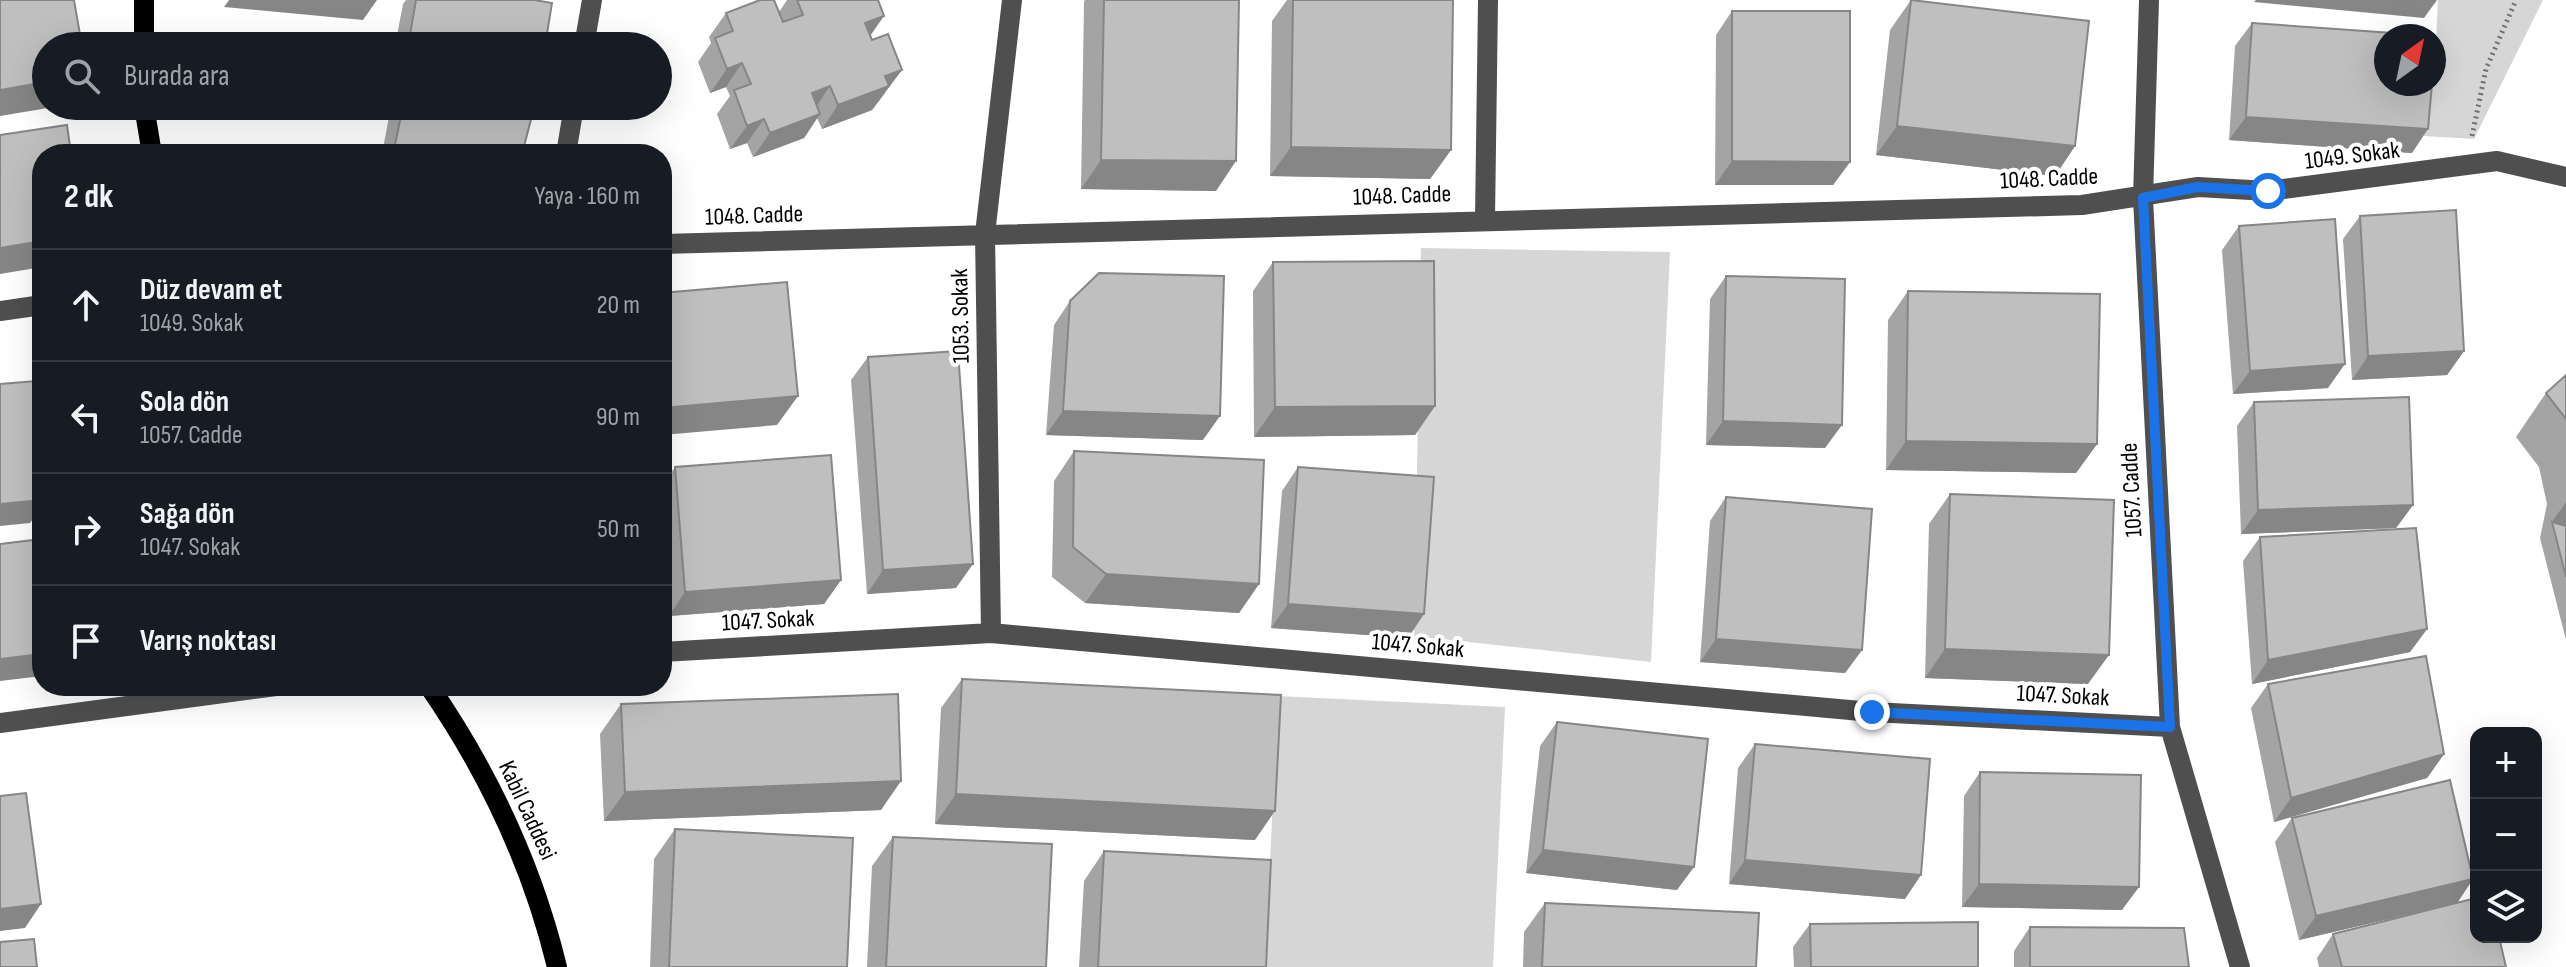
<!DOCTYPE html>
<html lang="tr">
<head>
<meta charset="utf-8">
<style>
  :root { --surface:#171b24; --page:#20242c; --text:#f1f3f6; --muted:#9ea1a6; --line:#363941 }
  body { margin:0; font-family:"Sofia Sans Condensed",sans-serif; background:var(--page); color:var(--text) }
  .controls { position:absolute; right:24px; bottom:24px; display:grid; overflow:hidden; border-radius:16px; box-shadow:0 8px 32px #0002 }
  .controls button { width:72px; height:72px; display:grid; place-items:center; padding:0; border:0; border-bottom:2px solid var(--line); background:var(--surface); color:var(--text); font:40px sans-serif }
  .compass { position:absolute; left:2374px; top:24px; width:72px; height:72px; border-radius:50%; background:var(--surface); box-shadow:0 8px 32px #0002; rotate:33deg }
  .stop { position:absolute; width:24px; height:24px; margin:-18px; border:6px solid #1a73e8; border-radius:50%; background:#fff }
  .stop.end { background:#1a73e8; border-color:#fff; box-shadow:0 2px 8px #0008 }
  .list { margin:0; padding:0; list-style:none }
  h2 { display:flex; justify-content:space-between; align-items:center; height:104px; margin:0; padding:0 32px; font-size:34px }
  h2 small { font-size:26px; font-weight:400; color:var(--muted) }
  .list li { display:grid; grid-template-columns:52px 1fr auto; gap:24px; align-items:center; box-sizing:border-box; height:112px; padding:0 32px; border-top:2px solid var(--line) }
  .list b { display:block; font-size:30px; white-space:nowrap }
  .list p { margin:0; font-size:26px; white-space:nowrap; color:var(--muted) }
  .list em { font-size:26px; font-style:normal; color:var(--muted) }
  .icon { flex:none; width:44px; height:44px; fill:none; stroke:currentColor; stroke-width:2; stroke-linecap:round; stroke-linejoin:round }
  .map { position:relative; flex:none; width:2566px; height:967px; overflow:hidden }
  .search { position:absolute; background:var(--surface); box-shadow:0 8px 32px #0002; left:32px; top:32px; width:640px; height:88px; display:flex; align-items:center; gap:20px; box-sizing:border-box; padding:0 28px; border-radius:44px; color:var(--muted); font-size:30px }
  .panel { position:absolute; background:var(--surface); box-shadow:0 8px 32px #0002; left:32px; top:144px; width:640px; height:552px; border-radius:32px }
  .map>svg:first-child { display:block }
  .green { fill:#d6d6d6 }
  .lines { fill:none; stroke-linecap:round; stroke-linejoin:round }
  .path { stroke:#717171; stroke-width:5; stroke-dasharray:2 4; stroke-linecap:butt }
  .minor { stroke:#4f4f4f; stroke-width:20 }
  .major { stroke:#000; stroke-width:20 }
  .wall { fill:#a4a4a4 }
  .shaded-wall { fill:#868686 }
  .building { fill:#bfbfbf; stroke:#868686; stroke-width:2 }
  .route { stroke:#1a73e8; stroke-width:10 }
  .labels { text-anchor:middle; stroke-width:8; stroke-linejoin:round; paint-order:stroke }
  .street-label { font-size:24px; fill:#000; stroke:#fff }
</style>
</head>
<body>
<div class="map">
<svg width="2566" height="967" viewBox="0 0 2566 967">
  <rect width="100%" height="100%" fill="#fff"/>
  <path class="green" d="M2438,0h105l-69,139 -50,-3 6,-52h4z
    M1421,248l249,4 -19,410 -237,-26z
    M1278,696l227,11 -12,260h-228z"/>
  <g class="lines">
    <path class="path" d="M2472,136l14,-67 30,-69"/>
    <path class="minor" d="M2149,0l-6,198 27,529 70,240
      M584,46l8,-46
      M566,154l8,-48
      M1485,219l3,-219
      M662,244l1420,-39 116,-18 70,4 229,-30 69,16
      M0,311l42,-6
      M991,633l-6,-399 27,-234
      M662,652l329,-19 881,79 298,15
      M0,723l276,-37"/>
    <path class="major" d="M144,46v-46
      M144,106l8,48
      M429,686c60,87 103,178 128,281"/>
  </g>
  <path class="wall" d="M406,0h136l3,46h-150l8,-42z
    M787,0h91l-8,36 15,57 -13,17 -50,19 -5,-11 -13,20 -51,19 -6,-14 -17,6 -13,-35 13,-18 -4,-9 -16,6 -12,-31 13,-19 -2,-6 17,-24 53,-1z
    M1085,0h154l-23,191 -135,-2 3,-187z
    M1287,0h166l-2,150 -21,29 -160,-3 2,-155z
    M1911,0l164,146 -20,30 -179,-21 14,-125z
    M1732,11l118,151 -17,23h-118l1,-150z
    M2252,23l160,130 -183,-13 6,-94z
    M391,106h135l-4,48h-140z
    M2360,216l104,135 -17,24 -95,5 -9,-141z
    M2239,226l89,162 -95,6 -11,-144z
    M1273,262l162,144 -20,29 -161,2 -1,-146z
    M1726,276l99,172 -119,-3 4,-146z
    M1908,291l189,153 -21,29 -190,-3 2,-150z
    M1070,301l133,139 -157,-5 8,-110z
    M868,357l88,231 -89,6 -16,-214z
    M2566,375v265l-26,-102 7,-34 -8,-37 -23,-30 30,-44z
    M2254,402l159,103 -17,23 -155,6 -4,-108z
    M1074,451l185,133 -20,29 -154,-10 -33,-26 2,-96z
    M675,467l166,113 -17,24 -155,12 -7,-84v-46z
    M1298,467l110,171 -137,-10 11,-137z
    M1950,494l138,190 -163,-6 4,-154z
    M1726,497l136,153 -17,23 -145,-11 10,-141z
    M2260,537l167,92 -17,23 -158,32 -9,-123z
    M962,679l293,161 -320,-16 6,-116z
    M2268,684l176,70 -17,24 -153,44 -23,-114z
    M621,704l260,106 -277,11 -4,-87z
    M1557,722l120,168 -151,-17 14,-127z
    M1755,744l150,155 -176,-15 9,-116z
    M1980,772l142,138 -160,-3 2,-111z
    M2292,818l181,61 -16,24 -158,37 -24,-98z
    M675,829l172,138h-197l4,-108z
    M893,837l153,130h-179l5,-101z
    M1104,851l162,116h-187l5,-86z
    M1545,903l211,64h-233l1,-35z
    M1810,924l168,43h-184l-1,-20z
    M2030,927l159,40h-175v-16z
    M2333,934l173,33h-187l-2,-9z"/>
  <path class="shaded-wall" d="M229,0h148l-14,20 -139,-13z
    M2256,0h181l-13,18 -170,-16z
    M884,16l-16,23 -3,-16z
    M742,63l-16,24 -16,6 17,-24z
    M902,70l-30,40 -50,19 16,-24 47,-29z
    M46,82v24h14l-60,10v-26z
    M830,86l-16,24 -2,-17z
    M820,114l-16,24 -51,19 17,-24z
    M2246,117l182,12 -16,24 -183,-13z
    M764,119l-17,24 -17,6 17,-23z
    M1897,126l178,20 -20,30 -179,-21z
    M1291,147l160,3 -21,29 -160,-3z
    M1101,160l135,1 -20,30 -135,-2z
    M1732,161l118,1 -17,23h-118z
    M42,241v26l-42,7v-26z
    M2464,351l-17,24 -95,5 16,-24z
    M2345,364l-17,24 -95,6 17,-23z
    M798,396l-21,29 -115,10v-27z
    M1435,406l-20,29 -161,2 21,-30z
    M1063,411l157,5 -17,24 -157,-5z
    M1723,421l119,4 -17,23 -119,-3z
    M1906,441l191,3 -21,29 -190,-3z
    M42,500v7l-12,16 -30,3v-22z
    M2566,502v44l-14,-24z
    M2413,505l-17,23 -155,6 17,-24z
    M973,564l-17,24 -89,6 16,-24z
    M1106,574l153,10 -20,29 -154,-10z
    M841,580l-17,24 -155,12 16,-24z
    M1288,604l136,10 -16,24 -137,-10z
    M2427,629l-17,23 -158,32 16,-24z
    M1716,639l146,11 -17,23 -145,-11z
    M1945,649l164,6 -21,29 -163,-6z
    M42,654v22l-42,5v-22z
    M2444,754l-17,24 -153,44 17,-24z
    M901,781l-20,29 -277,11 21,-29z
    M956,794l319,17 -20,29 -320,-16z
    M1543,850l151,17 -17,23 -151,-17z
    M1745,860l176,15 -16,24 -176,-15z
    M2473,879l-16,24 -158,37 17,-24z
    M1979,884l160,3 -17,23 -160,-3z
    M41,904l-16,24 -25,3v-22z"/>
  <path class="building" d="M0,0h74l8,46h-36v36l-46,8z
    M416,0h118l18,3 -7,43h-137z
    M760,0h14l9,22 20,-7 -6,-15h81l6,16 -19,7 7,17 16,-6 14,36 -17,6 4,10 -51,19 -8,-19 -18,7 8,21 -50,19 -6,-14 -17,7 -13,-36 17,-6 -9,-21 -15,6 -12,-31 18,-7 -7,-18z
    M1104,0h135l-3,161 -135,-1z
    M1293,0h160l-2,150 -160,-3z
    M1911,0l178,21 -14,125 -178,-20z
    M1732,11h118v151l-118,-1z
    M2252,23l183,13 -1,12v-12h-48v48h46l-4,45 -182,-12z
    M403,106h123l8,2 -12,46h-129z
    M67,125l4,29h-29v87l-42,7v-113z
    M2456,210l8,141 -96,5 -8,-140z
    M2335,219l10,145 -95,7 -11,-145z
    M1434,261l1,145 -160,1 -2,-145z
    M1099,273l125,3 -4,140 -157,-5 7,-110z
    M1726,276l119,3 -3,146 -119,-4z
    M787,282l11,114 -136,12v-115z
    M1908,291l192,3 -3,150 -191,-3z
    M958,351l15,213 -90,6 -15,-213z
    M2566,375v44l-20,-26z
    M36,381l6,65v54l-42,4v-120z
    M2409,397l4,108 -155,5 -4,-108z
    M1074,451l190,9 -5,124 -153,-10 -33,-27z
    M831,455l10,125 -156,12 -10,-125z
    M1298,467l136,10 -10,137 -136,-10z
    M1950,494l164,6 -5,155 -164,-6z
    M1726,497l146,12 -10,141 -146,-11z
    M2552,522l14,4v51z
    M2416,528l11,101 -159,31 -8,-123z
    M42,539v115l-42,5v-115z
    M2426,656l18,98 -153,44 -23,-114z
    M962,679l319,16 -6,116 -319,-17z
    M898,694l3,87 -276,11 -4,-88z
    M1557,722l151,17 -14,128 -151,-17z
    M1755,744l175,15 -9,116 -176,-15z
    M1980,772l161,3 -2,112 -160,-3z
    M2450,780l23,99 -157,37 -24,-98z
    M26,793l15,111 -41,5v-113z
    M675,829l178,9 -6,129h-178z
    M893,837l159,7 -6,123h-160z
    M1104,851l167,9 -5,107h-168z
    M2476,898v39h23l7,30h-164l-9,-33z
    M1545,903l214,10 -3,54h-214z
    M1978,922v45h-167l-1,-43z
    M2030,927l154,1 5,39h-159z
    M34,939l3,28h-37v-25z"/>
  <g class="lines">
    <path class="route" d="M1872,712l298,15 -27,-529 55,-11 70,4"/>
  </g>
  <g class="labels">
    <g class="street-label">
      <text transform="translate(2352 155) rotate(-7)" y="8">1049. Sokak</text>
      <text transform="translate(2049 178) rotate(-3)" y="8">1048. Cadde</text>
      <text transform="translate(1402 195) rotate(-2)" y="8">1048. Cadde</text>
      <text transform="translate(754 215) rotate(-2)" y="8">1048. Cadde</text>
      <text transform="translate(960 316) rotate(-91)" y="8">1053. Sokak</text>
      <text transform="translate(2131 490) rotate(-93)" y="8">1057. Cadde</text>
      <text transform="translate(768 620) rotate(-3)" y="8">1047. Sokak</text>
      <text transform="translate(1418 645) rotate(5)" y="8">1047. Sokak</text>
      <text transform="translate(2063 695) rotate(3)" y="8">1047. Sokak</text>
      <text transform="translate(528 810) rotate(65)" y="8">Kabil Caddesi</text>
    </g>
  </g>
</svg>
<div class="controls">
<button>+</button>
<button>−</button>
<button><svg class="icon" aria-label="layers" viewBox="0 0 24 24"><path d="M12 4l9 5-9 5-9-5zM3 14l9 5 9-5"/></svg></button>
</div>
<svg class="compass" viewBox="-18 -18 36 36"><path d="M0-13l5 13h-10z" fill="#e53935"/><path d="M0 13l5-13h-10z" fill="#9ea1a6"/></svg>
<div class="stop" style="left:2268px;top:191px"></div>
<div class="stop end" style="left:1872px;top:712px"></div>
<div class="search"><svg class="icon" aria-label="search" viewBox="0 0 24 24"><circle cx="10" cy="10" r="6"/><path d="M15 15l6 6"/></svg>Burada ara</div>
<section class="panel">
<h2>2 dk<small>Yaya · 160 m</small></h2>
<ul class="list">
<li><svg class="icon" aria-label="ahead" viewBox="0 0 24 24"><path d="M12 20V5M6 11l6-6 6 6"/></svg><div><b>Düz devam et</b><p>1049. Sokak</p></div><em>20 m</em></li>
<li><svg class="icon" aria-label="left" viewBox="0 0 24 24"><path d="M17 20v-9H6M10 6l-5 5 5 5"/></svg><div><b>Sola dön</b><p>1057. Cadde</p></div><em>90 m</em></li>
<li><svg class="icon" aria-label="right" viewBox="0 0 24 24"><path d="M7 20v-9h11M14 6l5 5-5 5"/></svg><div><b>Sağa dön</b><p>1047. Sokak</p></div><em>50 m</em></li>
<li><svg class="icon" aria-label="arrive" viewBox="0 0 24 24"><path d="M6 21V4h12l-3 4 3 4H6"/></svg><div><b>Varış noktası</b></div></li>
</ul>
</section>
</div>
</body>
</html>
